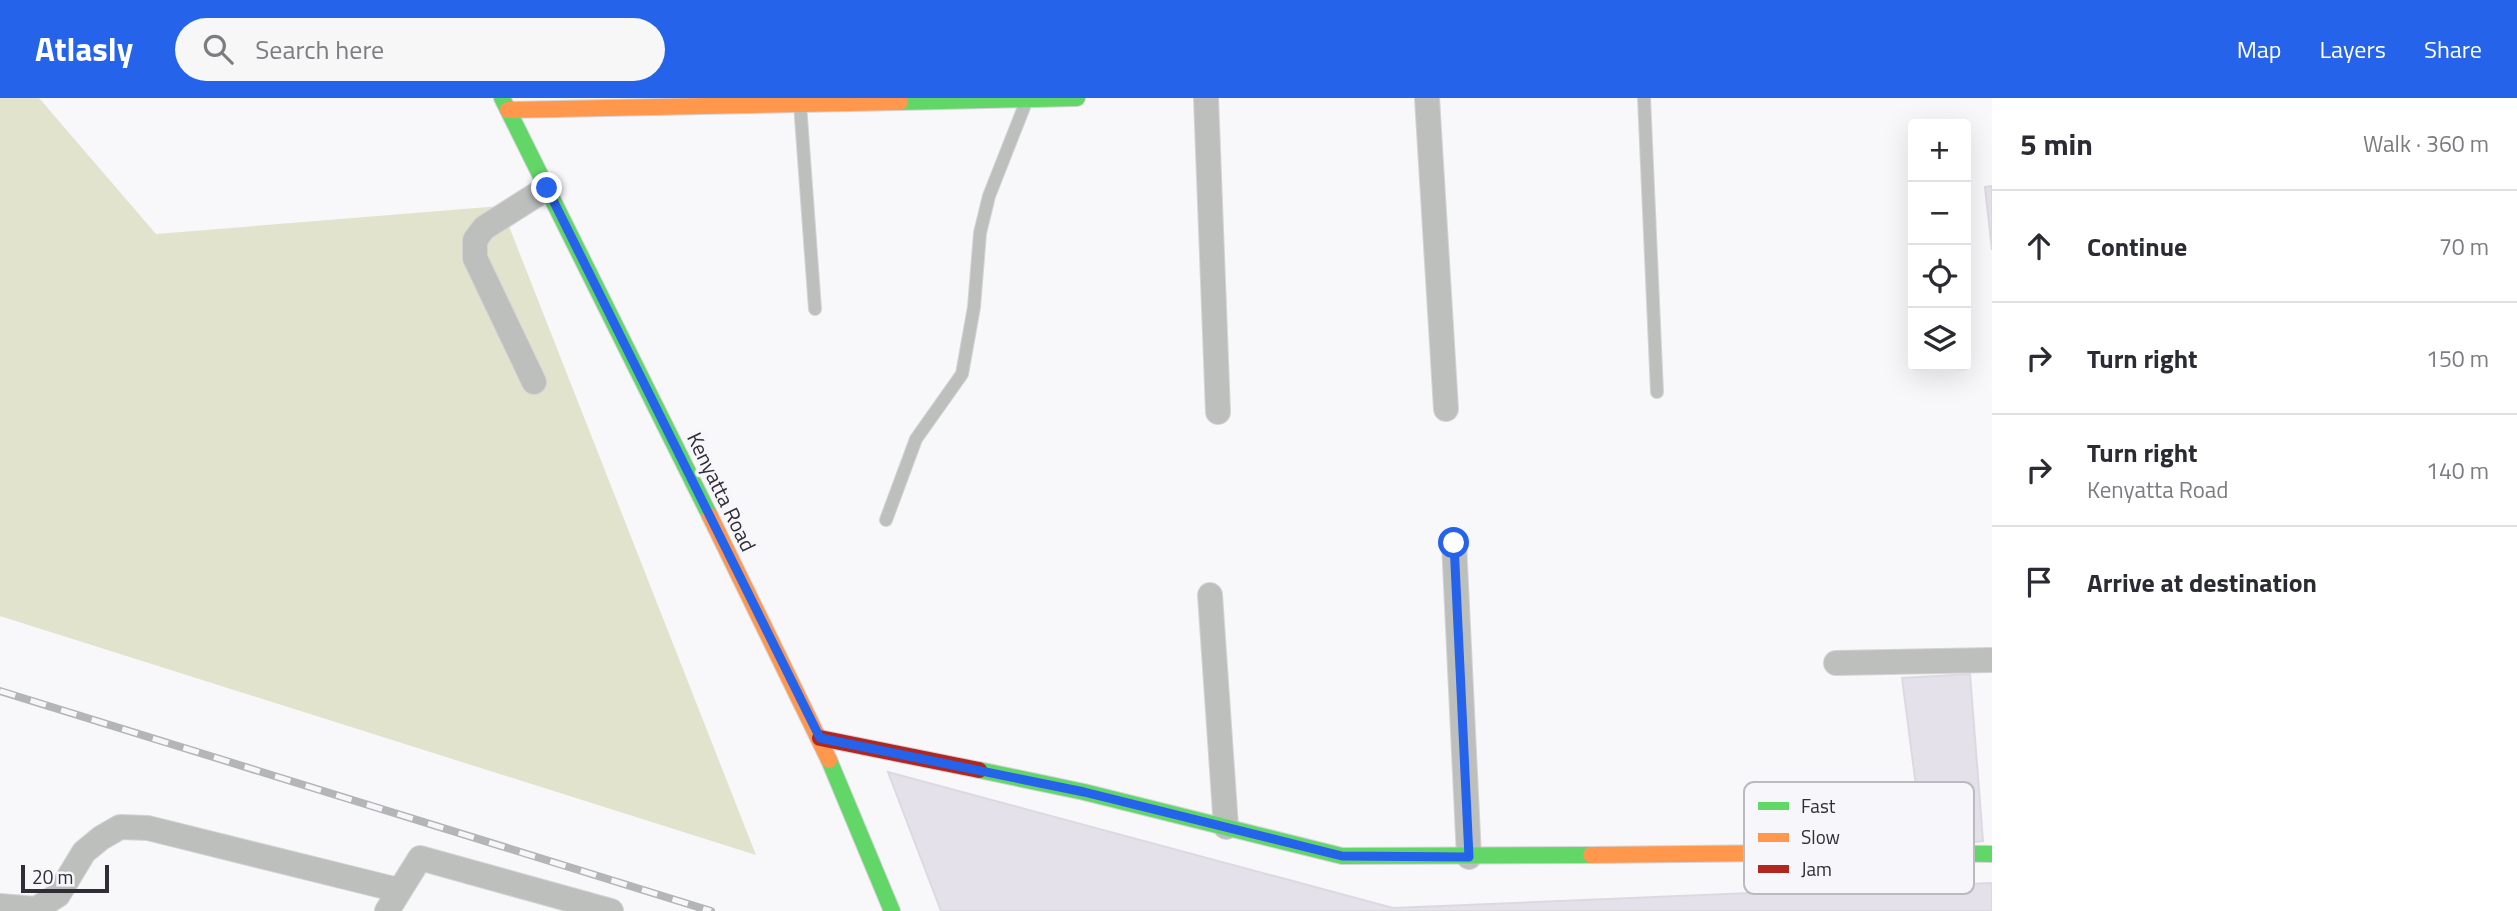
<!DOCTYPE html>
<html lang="en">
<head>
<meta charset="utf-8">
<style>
  :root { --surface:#fff; --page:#f7f7f7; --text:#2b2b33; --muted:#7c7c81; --line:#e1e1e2; --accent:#2563eb }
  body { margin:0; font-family:"Titillium Web",sans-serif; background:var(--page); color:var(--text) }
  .controls { position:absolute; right:21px; top:21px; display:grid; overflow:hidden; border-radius:7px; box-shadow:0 7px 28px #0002 }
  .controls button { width:63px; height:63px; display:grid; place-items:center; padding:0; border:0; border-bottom:2px solid var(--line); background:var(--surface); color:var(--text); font:35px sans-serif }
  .scale { position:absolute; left:21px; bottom:18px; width:88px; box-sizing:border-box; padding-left:7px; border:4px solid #302d37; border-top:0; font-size:19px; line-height:24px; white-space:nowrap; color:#302d37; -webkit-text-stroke:5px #f7f6fb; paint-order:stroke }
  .stop { position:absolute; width:21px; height:21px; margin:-16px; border:5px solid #2563eb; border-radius:50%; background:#fff }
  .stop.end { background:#2563eb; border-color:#fff; box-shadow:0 2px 7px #0008 }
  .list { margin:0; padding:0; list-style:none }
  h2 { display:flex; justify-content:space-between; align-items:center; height:91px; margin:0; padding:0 28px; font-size:30px }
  h2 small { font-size:23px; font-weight:400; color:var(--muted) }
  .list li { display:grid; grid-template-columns:46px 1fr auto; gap:21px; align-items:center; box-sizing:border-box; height:112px; padding:0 28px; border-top:2px solid var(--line) }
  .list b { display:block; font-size:26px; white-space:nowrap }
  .list p { margin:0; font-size:23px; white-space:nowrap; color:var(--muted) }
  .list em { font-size:23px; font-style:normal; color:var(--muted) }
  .icon { flex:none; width:38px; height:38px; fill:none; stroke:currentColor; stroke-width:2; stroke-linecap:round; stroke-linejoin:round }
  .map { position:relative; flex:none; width:1992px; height:813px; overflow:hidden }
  header { display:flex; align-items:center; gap:42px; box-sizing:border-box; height:98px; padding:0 35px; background:var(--accent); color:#fff }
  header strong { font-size:33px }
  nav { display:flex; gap:38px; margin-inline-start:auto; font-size:24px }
  .search { width:490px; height:63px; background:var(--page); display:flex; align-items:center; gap:18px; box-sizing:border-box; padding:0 24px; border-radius:38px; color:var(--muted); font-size:26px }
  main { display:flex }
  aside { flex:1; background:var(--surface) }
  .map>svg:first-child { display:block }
  .green { fill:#e1e3cc }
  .building { fill:#e4e1eb; stroke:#dcdae0; stroke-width:2 }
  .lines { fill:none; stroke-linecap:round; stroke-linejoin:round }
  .lane-casing { stroke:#d4d3d6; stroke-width:14 }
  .street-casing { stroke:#d4d3d6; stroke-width:26 }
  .fast-casing { stroke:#d4d3d6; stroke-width:18 }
  .slow-casing { stroke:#d4d3d6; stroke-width:18 }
  .jam-casing { stroke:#d4d3d6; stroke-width:18 }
  .lane { stroke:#bdbfbd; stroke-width:12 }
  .street { stroke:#bdbfbd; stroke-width:24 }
  .fast { stroke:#63d668; stroke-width:16 }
  .slow { stroke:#ff974d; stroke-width:16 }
  .jam { stroke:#b3261e; stroke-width:16 }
  .rail-casing { stroke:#b4b6b5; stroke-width:8 }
  .rail { stroke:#f7f6fb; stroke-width:5; stroke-dasharray:16; stroke-linecap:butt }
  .route { stroke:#2563eb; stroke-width:9 }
  .labels { text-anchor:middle; stroke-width:7; stroke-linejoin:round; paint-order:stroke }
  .street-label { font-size:21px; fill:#302d37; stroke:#f7f6fb }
  .key { fill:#f7f6fb; stroke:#bbbac0; stroke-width:2 }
  .key-label { font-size:19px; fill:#302d37 }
</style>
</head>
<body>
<header>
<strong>Atlasly</strong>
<div class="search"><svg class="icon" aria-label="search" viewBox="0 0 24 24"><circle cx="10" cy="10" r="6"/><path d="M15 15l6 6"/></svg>Search here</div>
<nav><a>Map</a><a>Layers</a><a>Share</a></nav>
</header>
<main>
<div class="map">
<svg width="1992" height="813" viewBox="0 0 1992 813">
  <rect width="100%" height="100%" fill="#f8f7fa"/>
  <path class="green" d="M0,0h39l117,136 345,-28 255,649 -756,-239z"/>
  <path class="building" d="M1992,88v64l-7,-63z
    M1970,576l13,167 -59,7 -22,-170z
    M888,674l505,136 599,-25v28h-1051z"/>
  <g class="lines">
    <g class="lane-casing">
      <path id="lane" d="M1644,0l13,294
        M800,6l15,205
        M886,422l30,-81 46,-65 12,-67 6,-74 9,-37 37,-94"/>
    </g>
    <g class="street-casing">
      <path id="street" d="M1206,0l12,314
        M1427,0l19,311
        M534,284l-59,-124v-18l9,-12 63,-40
        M1454,445l15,314
        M1210,497l16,232
        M1836,565l156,-3
        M0,808l36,3 22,-14 26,-43 17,-14 19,-11 28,1 250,62
        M387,813l33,-53 191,53"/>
    </g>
    <g class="fast-casing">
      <path id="fast" d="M502,0l208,418
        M900,4l177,-4
        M829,662l63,151
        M979,672l105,22 258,64 249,-1
        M1859,754l133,2"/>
    </g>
    <g class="slow-casing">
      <path id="slow" d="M508,12l392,-8
        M710,418l119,244
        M1591,757l268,-3"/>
    </g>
    <g class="jam-casing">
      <path id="jam" d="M820,640l159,32"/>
    </g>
    <use href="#lane" class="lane"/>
    <use href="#street" class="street"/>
    <use href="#fast" class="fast"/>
    <use href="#slow" class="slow"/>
    <use href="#jam" class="jam"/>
    <g class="rail-casing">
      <path id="rail" d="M0,593l711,220"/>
    </g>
    <use href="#rail" class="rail"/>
  </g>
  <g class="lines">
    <path class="route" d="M547,90l273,550 264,54 258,64 127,1 -15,-314"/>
  </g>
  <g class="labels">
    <g class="street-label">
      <text transform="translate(721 394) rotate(64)" y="7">Kenyatta Road</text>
    </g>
  </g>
  <rect x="1744" y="684" width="230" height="112" rx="10" class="key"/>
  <rect x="1758" y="704" width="31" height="8" fill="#63d668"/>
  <rect x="1758" y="735" width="31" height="9" fill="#ff974d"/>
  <rect x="1758" y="767" width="31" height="8" fill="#b3261e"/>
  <g class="key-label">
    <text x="1801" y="715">Fast</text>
    <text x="1801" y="746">Slow</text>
    <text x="1801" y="778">Jam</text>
  </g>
</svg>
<div class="controls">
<button>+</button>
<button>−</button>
<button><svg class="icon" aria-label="locate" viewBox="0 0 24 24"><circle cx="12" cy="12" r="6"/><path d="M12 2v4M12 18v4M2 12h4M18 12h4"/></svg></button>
<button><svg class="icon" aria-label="layers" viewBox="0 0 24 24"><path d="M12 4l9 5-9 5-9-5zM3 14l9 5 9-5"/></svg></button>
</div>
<div class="scale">20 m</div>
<div class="stop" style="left:1454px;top:445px"></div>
<div class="stop end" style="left:547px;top:90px"></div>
</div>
<aside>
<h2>5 min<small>Walk · 360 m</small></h2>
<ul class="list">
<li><svg class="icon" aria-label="ahead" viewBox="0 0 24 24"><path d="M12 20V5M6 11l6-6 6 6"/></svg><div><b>Continue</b></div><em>70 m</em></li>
<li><svg class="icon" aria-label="right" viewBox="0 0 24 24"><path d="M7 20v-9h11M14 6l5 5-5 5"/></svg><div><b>Turn right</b></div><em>150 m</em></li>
<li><svg class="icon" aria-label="right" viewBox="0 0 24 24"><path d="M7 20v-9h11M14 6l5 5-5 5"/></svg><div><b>Turn right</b><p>Kenyatta Road</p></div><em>140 m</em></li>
<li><svg class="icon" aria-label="arrive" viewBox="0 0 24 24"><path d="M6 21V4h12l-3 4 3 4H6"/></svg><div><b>Arrive at destination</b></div></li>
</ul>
</aside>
</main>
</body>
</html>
